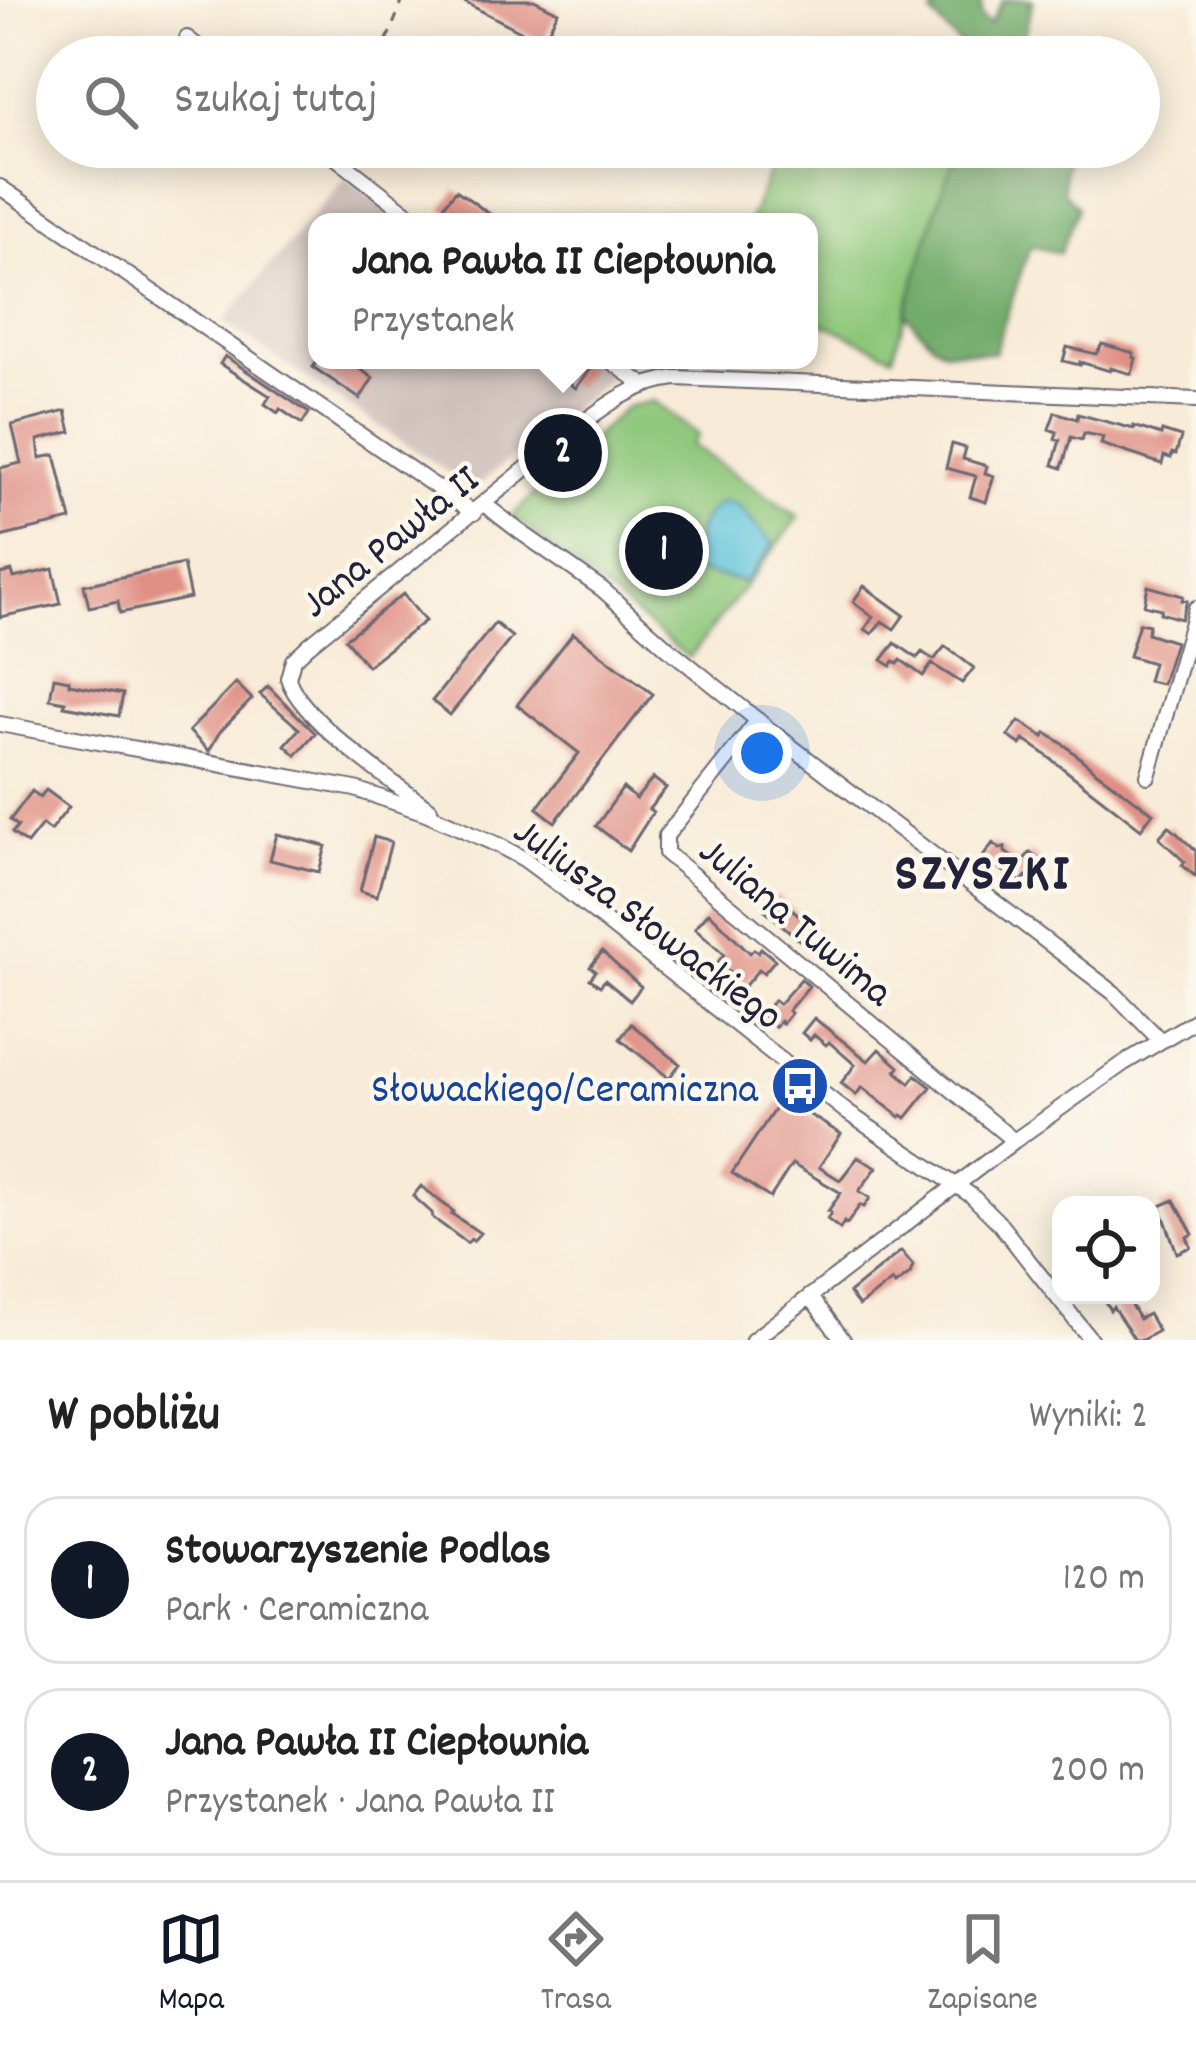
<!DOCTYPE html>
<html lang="pl">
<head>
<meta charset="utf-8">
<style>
  :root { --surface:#fff; --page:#f6f6f6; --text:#222; --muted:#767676; --line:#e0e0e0; --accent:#111827 }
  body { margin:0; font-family:Dekko,sans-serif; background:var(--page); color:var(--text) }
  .controls { position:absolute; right:36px; bottom:36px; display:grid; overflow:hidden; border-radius:24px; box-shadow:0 6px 30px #0003 }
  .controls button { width:108px; height:108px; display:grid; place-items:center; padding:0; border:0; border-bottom:3px solid var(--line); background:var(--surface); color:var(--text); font:60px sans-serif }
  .you { position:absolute; left:762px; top:753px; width:42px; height:42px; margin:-30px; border:9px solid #fff; border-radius:50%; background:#1a73e8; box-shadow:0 0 0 18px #1a73e833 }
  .badge { display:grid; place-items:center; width:78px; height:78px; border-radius:50%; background:var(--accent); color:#fff; font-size:39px; font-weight:700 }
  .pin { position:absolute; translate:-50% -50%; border:6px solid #fff; box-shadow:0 3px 12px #0006 }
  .popup { position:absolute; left:308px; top:213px; width:510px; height:156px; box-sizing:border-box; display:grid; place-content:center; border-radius:24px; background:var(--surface); filter:drop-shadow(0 3px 9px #0005); font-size:39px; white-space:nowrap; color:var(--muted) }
  .popup b { font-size:45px; color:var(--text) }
  .popup::after { content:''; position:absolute; left:50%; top:100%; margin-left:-24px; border:24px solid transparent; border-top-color:var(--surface) }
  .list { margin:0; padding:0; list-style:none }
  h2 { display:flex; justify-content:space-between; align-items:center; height:156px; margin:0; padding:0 48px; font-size:51px }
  h2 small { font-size:39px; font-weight:400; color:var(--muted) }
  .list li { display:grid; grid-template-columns:78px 1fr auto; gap:36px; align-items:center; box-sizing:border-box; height:168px; margin:0 24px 24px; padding:0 24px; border:3px solid var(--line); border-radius:36px }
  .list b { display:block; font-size:45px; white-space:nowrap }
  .list p { margin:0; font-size:39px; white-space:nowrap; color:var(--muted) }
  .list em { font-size:39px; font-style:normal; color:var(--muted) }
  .icon { flex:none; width:66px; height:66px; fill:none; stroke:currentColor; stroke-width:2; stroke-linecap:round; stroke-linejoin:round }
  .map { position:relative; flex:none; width:1196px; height:1340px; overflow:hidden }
  .search { position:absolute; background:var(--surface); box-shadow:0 6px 30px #0003; left:36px; right:36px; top:36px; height:132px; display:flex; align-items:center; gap:30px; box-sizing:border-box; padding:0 42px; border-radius:66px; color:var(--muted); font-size:45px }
  .sheet { height:540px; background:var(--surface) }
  nav { display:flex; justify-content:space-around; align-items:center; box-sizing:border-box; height:168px; border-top:3px solid var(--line); background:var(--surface); font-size:33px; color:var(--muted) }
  nav a { display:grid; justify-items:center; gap:6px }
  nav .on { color:var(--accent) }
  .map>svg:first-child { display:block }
  .industrial { fill:#cfc0bb }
  .green { fill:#8ec77a; stroke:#58745a; stroke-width:3 }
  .forest { fill:#72ac6a; stroke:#4a6752; stroke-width:3 }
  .water { fill:#5fc4dc; stroke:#40738c; stroke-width:3 }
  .building { fill:#e08f85 }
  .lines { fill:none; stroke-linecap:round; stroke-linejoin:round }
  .minor-casing { stroke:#6d6872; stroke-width:18 }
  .path { stroke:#6d6872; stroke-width:3; stroke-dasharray:9 9; stroke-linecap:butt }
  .minor { stroke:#fff; stroke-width:14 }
  .labels { text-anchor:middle; stroke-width:9; stroke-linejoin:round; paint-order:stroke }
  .street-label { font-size:42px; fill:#22223b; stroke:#fbf7ec }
  .transit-label { font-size:42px; fill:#164399; stroke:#fbf7ec; text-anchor:end }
  .district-label { font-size:54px; font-weight:bold; letter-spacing:3px; fill:#22223b; stroke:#fbf7ec }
</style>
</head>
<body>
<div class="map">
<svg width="1196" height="1340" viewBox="0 0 1196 1340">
  <rect width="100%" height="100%" fill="#fbf7ec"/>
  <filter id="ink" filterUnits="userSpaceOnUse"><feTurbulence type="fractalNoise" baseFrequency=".00833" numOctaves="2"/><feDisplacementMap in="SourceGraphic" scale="24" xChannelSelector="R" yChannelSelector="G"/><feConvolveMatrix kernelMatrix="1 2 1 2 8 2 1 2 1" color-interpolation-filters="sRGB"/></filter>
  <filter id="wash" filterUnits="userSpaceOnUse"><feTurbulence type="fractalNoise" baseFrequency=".004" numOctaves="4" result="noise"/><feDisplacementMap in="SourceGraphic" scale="48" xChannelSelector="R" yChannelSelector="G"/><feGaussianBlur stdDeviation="2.7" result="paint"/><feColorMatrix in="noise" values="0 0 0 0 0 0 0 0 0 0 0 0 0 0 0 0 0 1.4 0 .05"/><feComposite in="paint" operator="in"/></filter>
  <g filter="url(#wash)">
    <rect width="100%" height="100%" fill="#f8ebd7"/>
    <path class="industrial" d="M345,178l62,44h-90v138h281l18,13 -143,116 -250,-167z"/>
    <path class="green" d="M779,147h180l-19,49 -47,160 -73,-34 -11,24v-124h-60z
      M654,401l44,34 -7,10 108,72 -110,141 -177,-142 114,-109z"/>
    <path class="forest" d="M940,0h41v16l9,8 13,-24h30l-12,48 2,9h-52l-39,-42z
      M959,147h106l-2,45 15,15 -18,46 -30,-7 -36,107 -50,-3 -13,-8 -26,-28 35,-118z"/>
    <path class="water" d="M722,501l15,4 37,40 -29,37 -44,-9 -8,-5c2,-32 3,-47 29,-67z"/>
    <g id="blocks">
      <path class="building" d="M460,0h74l24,12 -16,30z
        M456,190l45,32h-40l-19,-14z
        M1102,344l32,9 -1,4 3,1 -4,16 -22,-6v3l-30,-9v3l-17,-4 4,-14 29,7z
        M225,356l84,57 -7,11 -22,-15 -2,4 -13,-9 5,-8 -50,-32z
        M318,360h28l27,18 -13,21 -47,-32z
        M536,360h41l13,9 -14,19z
        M66,411l5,21 -33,8 2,18 15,-3 16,65 -71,17v-69l21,-5 -9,-38z
        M1055,412l22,7 1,-5 56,15v-3l27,9 1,-4 19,6 -5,17 -4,-1 -1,5 -7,-2 -2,8 -61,-20 2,-7 -19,-4 -2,7 -11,-3 -9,31 -9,-3 7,-25 -5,-1 2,-7 -8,-3z
        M952,444l14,4 -3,11 24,7 -2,7 9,3 -8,26 -16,-5 6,-21 -30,-8z
        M183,564l7,34 -70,15 -2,-12 -29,6 -5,-22z
        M53,569l8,35 -61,13v-43l12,-3 2,7z
        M864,586l40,29 -10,14 -12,-8 -10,13 -7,-5 8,-12 -20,-15z
        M1148,586l35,10 -1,4 5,1 -6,18 -21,-6 1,-4 -17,-4z
        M403,594l22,27 -58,45 -22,-27z
        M495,623l17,14 -62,78 -18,-14z
        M1139,623l10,2 -2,8 28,9 -13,42 -14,-3 5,-18 -24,-7z
        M573,633l80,61 -98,128 -18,-14 42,-55 -62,-48z
        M895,643l22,15 5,-6 12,8 11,-14 29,22 -12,15 -30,-19 -9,12 -22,-16 -3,4 -4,-3 -3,5 -9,-6z
        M54,677l15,3v4l54,10 -4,22 -55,-10 1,-4 -15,-3z
        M236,683l16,16 -33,34 -10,18 -20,-20z
        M268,686l47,47 -19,22 -11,-10 14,-16 -39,-35z
        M1019,721l25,16 2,-4 20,13 28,24 59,43 -12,16 -99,-77 -18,-12 -3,5 -13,-9z
        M653,778l13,10 -17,21 4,3 -25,39 -32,-25 27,-38 13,11z
        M46,790l23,17 -19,24 -8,-6 -15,19 -15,-11 6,-7 -8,-6 22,-29 8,6z
        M1169,826l27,25v26l-14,-12 3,-3 -25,-23v-3z
        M277,834l49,12 -7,26 -49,-12z
        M374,837l17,5 -14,54 -17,-5z
        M993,843l7,6 5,-2v5l15,11 10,-10 15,11 -12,17 -7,-5 -5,6 -39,-24z
        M777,896l40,35 -12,14 -40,-35z
        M709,912l41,41 4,-4 4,3 3,-4 14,12 -11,13 -5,-4 -22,26 -13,-10 8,-11 -14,-12 6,-8 -29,-26z
        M602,952l39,35 -11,14 -25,-21 -5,6 -10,-7 6,-8 -6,-4z
        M801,979l8,7 -21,25 3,2 -8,10 -3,-2 -5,6 -12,-12 11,-15 5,4z
        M814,1018l54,43 11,-12 20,18 -3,4 14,12 6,-8 15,12 -25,31 -4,-3 -2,2 -38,-30 -6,8 -15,-12 14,-18 -26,-23 -3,3 -12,-10 -4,5 -8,-7z
        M631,1024l49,40 -11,14 -49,-39z
        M782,1098l59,36 -22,33 21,13 18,-23 19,10 -18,24 11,7 -6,9 -4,-2 -13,19 -3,-2 -4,7 -13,-10 4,-6 -3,-2 13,-18 -49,-29 -22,34 -38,-25z
        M421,1186l33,26 -2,2 28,19 -7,8 -2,-2 -4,4 -34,-25 -1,-5 -19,-17z
        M1174,1200l19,34 -6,3 4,10 -14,6 -17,-47z
        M901,1251l12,14 -3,9 -15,11 -3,-4 -33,25 -10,-13z
        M1112,1295h13l14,24 9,-5 10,17 -16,9h-7l-22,-33 -3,3 -6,-10z"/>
    </g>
  </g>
  <g filter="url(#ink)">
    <use href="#blocks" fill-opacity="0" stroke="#6d6872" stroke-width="3"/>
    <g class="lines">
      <g class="minor-casing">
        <path id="minor" d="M187,38l24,19
          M322,147l97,75
          M0,187l474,326
          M609,360l35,25
          M484,504l35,27 83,58 67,60 102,82 343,262 46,47
          M758,720l-92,116v17l348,288
          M0,724l355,65 71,24 72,32 26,14 38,28 286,226 124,83 27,27 92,117
          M1148,776l48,-168
          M430,809c-36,-25 -131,-91 -142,-131l5,-18 16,-15 267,-217c30,-23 61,-46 100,-50l520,22
          M810,1296l33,44
          M753,1340l261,-199 110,-78 72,-43"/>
      </g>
      <path class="path" d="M380,57l23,-57"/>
      <use href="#minor" class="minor"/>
    </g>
  </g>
  <defs>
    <g id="bus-disc" transform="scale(3)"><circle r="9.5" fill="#1a4fb4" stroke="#fbf7ec"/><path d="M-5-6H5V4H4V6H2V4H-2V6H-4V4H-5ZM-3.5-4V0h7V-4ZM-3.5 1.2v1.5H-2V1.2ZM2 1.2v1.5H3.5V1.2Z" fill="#fff"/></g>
  </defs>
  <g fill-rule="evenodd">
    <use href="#bus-disc" x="800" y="1086"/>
  </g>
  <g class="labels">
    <g class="street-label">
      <text transform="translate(388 539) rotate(-39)" y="15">Jana Pawła II</text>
      <text transform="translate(798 919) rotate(40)" y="15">Juliana Tuwima</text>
      <text transform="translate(650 921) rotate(37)" y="15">Juliusza Słowackiego</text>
    </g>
    <g class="transit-label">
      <text x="758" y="1101">Słowackiego/Ceramiczna</text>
    </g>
    <g class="district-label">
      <text x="983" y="888">SZYSZKI</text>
    </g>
  </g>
</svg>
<div class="controls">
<button><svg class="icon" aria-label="locate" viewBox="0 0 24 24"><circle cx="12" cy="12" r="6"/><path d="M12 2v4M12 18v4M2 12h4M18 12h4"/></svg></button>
</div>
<div class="you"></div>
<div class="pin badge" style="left:664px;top:551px">1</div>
<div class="pin badge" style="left:563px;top:453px">2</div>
<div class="popup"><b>Jana Pawła II Ciepłownia</b>Przystanek</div>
<div class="search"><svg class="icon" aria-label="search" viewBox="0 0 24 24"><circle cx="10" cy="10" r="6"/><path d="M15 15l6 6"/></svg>Szukaj tutaj</div>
</div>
<section class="sheet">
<h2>W pobliżu<small>Wyniki: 2</small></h2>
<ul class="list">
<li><span class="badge">1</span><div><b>Stowarzyszenie Podlas</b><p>Park · Ceramiczna</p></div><em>120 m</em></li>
<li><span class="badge">2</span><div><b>Jana Pawła II Ciepłownia</b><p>Przystanek · Jana Pawła II</p></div><em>200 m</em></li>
</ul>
</section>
<nav>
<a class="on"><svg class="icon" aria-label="map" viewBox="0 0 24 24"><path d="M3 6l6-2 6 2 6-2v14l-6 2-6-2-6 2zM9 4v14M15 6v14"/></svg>Mapa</a>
<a><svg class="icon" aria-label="directions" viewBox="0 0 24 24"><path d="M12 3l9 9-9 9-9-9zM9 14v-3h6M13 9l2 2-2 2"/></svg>Trasa</a>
<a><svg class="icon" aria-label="saved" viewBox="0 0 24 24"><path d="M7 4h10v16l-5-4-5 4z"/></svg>Zapisane</a>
</nav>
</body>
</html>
